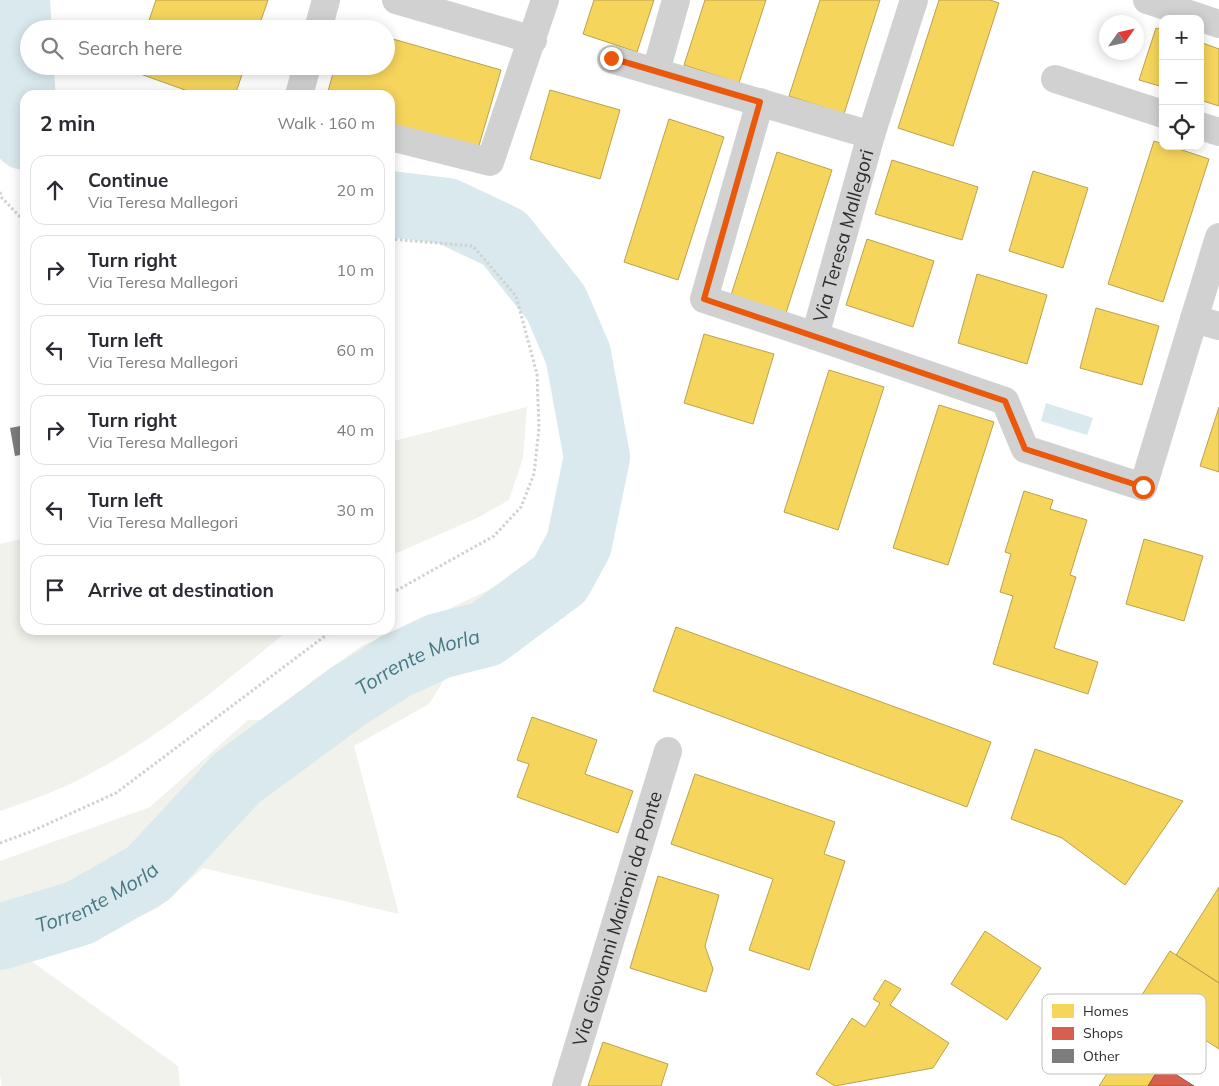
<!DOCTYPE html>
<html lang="en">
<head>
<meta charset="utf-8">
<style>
  :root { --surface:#fff; --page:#f2f2f3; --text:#2b2b33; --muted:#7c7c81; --line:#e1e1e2 }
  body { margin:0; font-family:Mulish,sans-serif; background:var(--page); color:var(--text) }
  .controls { position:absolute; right:15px; top:15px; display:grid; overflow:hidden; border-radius:10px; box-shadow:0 2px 12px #0003 }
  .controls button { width:45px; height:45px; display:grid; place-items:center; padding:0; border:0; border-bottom:1px solid var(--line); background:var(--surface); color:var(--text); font:25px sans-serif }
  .compass { position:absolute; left:1099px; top:15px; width:45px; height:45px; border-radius:50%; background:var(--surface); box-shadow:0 2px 12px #0003; rotate:56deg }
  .stop { position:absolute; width:15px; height:15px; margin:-11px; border:4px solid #ea580c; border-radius:50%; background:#fff }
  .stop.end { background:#ea580c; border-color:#fff; box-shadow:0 1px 5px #0008 }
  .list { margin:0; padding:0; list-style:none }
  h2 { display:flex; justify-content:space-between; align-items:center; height:65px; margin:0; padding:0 20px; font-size:21px }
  h2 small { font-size:16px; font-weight:400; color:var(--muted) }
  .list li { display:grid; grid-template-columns:32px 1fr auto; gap:15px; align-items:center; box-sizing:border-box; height:70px; margin:0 10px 10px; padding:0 10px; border:1px solid var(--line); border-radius:15px }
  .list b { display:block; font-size:19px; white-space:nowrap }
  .list p { margin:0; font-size:16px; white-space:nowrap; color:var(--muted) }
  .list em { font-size:16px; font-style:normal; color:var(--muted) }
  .icon { flex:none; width:28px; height:28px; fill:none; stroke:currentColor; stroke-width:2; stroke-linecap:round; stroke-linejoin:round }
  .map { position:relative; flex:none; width:1219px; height:1086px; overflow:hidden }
  .search { position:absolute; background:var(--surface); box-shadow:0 2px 12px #0003; left:20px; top:20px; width:375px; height:55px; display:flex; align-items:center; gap:12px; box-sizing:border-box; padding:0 18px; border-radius:28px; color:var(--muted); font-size:19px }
  .panel { position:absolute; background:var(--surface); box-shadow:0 2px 12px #0003; left:20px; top:90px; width:375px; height:545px; border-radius:15px }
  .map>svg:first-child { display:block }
  .green { fill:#f1f2eb }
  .water { fill:#d9e9ee }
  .homes { fill:#f6d55c; stroke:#b9a24e }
  .shops { fill:#d6604d; stroke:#a35043 }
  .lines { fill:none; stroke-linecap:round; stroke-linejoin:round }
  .river { stroke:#d9e9ee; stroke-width:66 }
  .building { fill:#7d7d7d }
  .path { stroke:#d1d1d1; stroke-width:3; stroke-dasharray:2.5 2.5; stroke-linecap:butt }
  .minor { stroke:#d1d1d1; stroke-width:28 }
  .route { stroke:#ea580c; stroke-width:6 }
  .labels { text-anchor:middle; stroke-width:5; stroke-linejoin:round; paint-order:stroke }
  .street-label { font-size:19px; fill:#2c2c2c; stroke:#fff }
  .water-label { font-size:20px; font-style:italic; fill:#457883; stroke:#fff }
  .key { fill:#fff; stroke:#c0c0c0; stroke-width:1 }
  .key-label { font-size:14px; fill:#2c2c2c }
</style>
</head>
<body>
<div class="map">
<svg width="1219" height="1086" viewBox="0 0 1219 1086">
  <rect width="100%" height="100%" fill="#fff"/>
  <path class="green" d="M527,407l-4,51 -14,42 -30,17 -89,39v-114z
    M25,538v92h264c-63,50 -123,103 -194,141 -30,17 -62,29 -95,40v-267z
    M505,582l-76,122 -75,42 45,168 -196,-46 -45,40 -69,31 -89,-6v-72l150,-54 98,-87h32l32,-39 51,-36 67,-27z
    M24,956l154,110 2,20h-178l-2,-11v-110z"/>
  <path class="water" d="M1046,403l47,15 -6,17 -46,-14z"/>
  <path class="homes" d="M156,0h112l-10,29h-112z
    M594,0h60l-17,52 -54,-18z
    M705,0h61l-27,83 -55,-18z
    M820,0h60l-36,114 -55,-18z
    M939,0h51l9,3 -46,143 -55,-18z
    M1156,28l7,2v57l-24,-7z
    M386,37l115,33 -23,79 -88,-26v-28h-63l8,-29h51z
    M1200,42l19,7v57l-19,-6z
    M133,66h112l-10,29h-36l-67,-24z
    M550,90l70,20 -20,69 -70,-20z
    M669,119l55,18 -46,143 -54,-18z
    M1154,141l9,3v2h7l39,13 -46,143 -55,-18z
    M777,152l55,18 -46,143 -55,-18z
    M892,160l86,27 -16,53 -87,-26z
    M1033,171l55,17 -25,80 -54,-17z
    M867,239l67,22 -21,66 -67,-22z
    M977,274l70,21 -20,69 -69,-21z
    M1096,308l63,18 -17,59 -62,-17z
    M704,334l70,20 -21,70 -69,-21z
    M829,370l55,17 -46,143 -54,-18z
    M939,405l55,17 -46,143 -55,-17z
    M1219,407v65l-19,-6z
    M1024,491l29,9 -3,9 37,11 -17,55 6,2 -22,71 44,14 -10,32 -95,-30 20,-68 -13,-4 11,-38 -6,-2z
    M1144,539l59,17 -19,65 -58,-17z
    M676,627l315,115 -24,65 -314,-116z
    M532,717l65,23 -12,34 48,17 -15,42 -101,-36 12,-33 -12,-4z
    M1035,749l148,52 -58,84 -63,-47 -51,-19z
    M695,774l140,48 -11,32 21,7 -36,109 -60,-20 24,-71 -102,-35z
    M658,876l61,19 -14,51 8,23 -7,23 -76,-24z
    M1219,887v96l-43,-28z
    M985,931l56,37 -34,52 -56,-36z
    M1170,951l49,32v66l-79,-51z
    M885,980l16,9 -11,16 59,38 -16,25 -98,18 -19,-12 36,-56 13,9 15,-24 -7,-4z
    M1151,1005l35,22 -38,59h-49z
    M603,1042l65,22 -7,22h-73z"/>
  <path class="shops" d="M1161,1065l33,21h-46z"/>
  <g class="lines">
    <g class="river">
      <path d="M17,0l8,137"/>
      <path id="s1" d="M0,937l79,-24 69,-39 89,-96 110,-81 47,-30 45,-21 47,-12 74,-55 19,-35 18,-87 -19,-103 -22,-51 -52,-65 -57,-27 -57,-7"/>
    </g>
  </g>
  <path class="building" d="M25,425v29l-10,2 -5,-28z"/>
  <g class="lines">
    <path class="path" d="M0,192l2,6 23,24
      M390,239l83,7 43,50 21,78 2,54 -5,46 -13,33 -27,29 -104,58
      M0,843l30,-11 86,-39 217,-163"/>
    <g class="minor">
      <path d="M396,0l137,40"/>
      <path d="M1147,0l72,24"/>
      <path d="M318,29l8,-29"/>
      <path d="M611,59l260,76"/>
      <path d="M656,71l20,-71"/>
      <path d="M1055,79l108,35"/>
      <path d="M299,95l8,-29"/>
      <path id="s2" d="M760,102l-56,197 111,37 56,-201 43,-135"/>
      <path d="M1200,126l19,6"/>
      <path d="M390,137l100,25 55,-162"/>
      <path d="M1219,237l-25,82 25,7"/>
      <path d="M815,336l190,65 20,48 118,38 51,-168"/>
      <path id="s3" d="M566,1086l102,-335"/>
    </g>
  </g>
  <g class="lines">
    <path class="route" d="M611,58l149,44 -56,197 301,102 20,48 118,38"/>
  </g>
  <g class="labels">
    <g class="street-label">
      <text dy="7" stroke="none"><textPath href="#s2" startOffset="426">Via Teresa Mallegori</textPath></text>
      <text dy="7" stroke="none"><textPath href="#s3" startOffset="175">Via Giovanni Maironi da Ponte</textPath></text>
    </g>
    <g class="water-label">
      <text dy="7" stroke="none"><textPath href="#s1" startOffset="509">Torrente Morla</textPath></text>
      <text dy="7" stroke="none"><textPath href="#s1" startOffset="105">Torrente Morla</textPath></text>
    </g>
  </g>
  <rect x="1042" y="994" width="164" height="80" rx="8" class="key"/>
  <rect x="1052" y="1004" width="22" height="14" fill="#f6d55c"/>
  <rect x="1052" y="1027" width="22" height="13" fill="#d6604d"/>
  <rect x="1052" y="1049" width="22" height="14" fill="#7d7d7d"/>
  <g class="key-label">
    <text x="1083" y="1016">Homes</text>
    <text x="1083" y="1038">Shops</text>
    <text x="1083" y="1061">Other</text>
  </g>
</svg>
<div class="controls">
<button>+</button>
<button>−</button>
<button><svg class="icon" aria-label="locate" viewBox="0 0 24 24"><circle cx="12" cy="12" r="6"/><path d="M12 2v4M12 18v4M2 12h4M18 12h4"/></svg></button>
</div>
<svg class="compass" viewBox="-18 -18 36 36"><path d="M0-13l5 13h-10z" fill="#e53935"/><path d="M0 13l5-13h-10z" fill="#7c7c81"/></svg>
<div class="stop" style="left:1143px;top:487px"></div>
<div class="stop end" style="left:611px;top:58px"></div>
<div class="search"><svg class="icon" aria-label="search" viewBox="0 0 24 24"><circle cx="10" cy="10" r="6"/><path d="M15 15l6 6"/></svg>Search here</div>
<section class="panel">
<h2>2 min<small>Walk · 160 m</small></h2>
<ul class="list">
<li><svg class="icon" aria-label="ahead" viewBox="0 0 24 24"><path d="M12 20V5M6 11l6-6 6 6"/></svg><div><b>Continue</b><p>Via Teresa Mallegori</p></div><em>20 m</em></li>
<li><svg class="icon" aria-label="right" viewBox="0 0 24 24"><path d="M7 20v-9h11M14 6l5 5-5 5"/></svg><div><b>Turn right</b><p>Via Teresa Mallegori</p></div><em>10 m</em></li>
<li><svg class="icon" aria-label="left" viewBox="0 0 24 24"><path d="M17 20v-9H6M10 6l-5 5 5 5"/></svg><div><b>Turn left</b><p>Via Teresa Mallegori</p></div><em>60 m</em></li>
<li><svg class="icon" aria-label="right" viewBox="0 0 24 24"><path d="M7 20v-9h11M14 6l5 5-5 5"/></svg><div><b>Turn right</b><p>Via Teresa Mallegori</p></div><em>40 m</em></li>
<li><svg class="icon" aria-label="left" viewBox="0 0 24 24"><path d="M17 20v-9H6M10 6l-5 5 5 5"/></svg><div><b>Turn left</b><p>Via Teresa Mallegori</p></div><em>30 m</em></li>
<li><svg class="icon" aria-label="arrive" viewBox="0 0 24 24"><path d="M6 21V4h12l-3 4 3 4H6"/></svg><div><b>Arrive at destination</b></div></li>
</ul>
</section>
</div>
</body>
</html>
